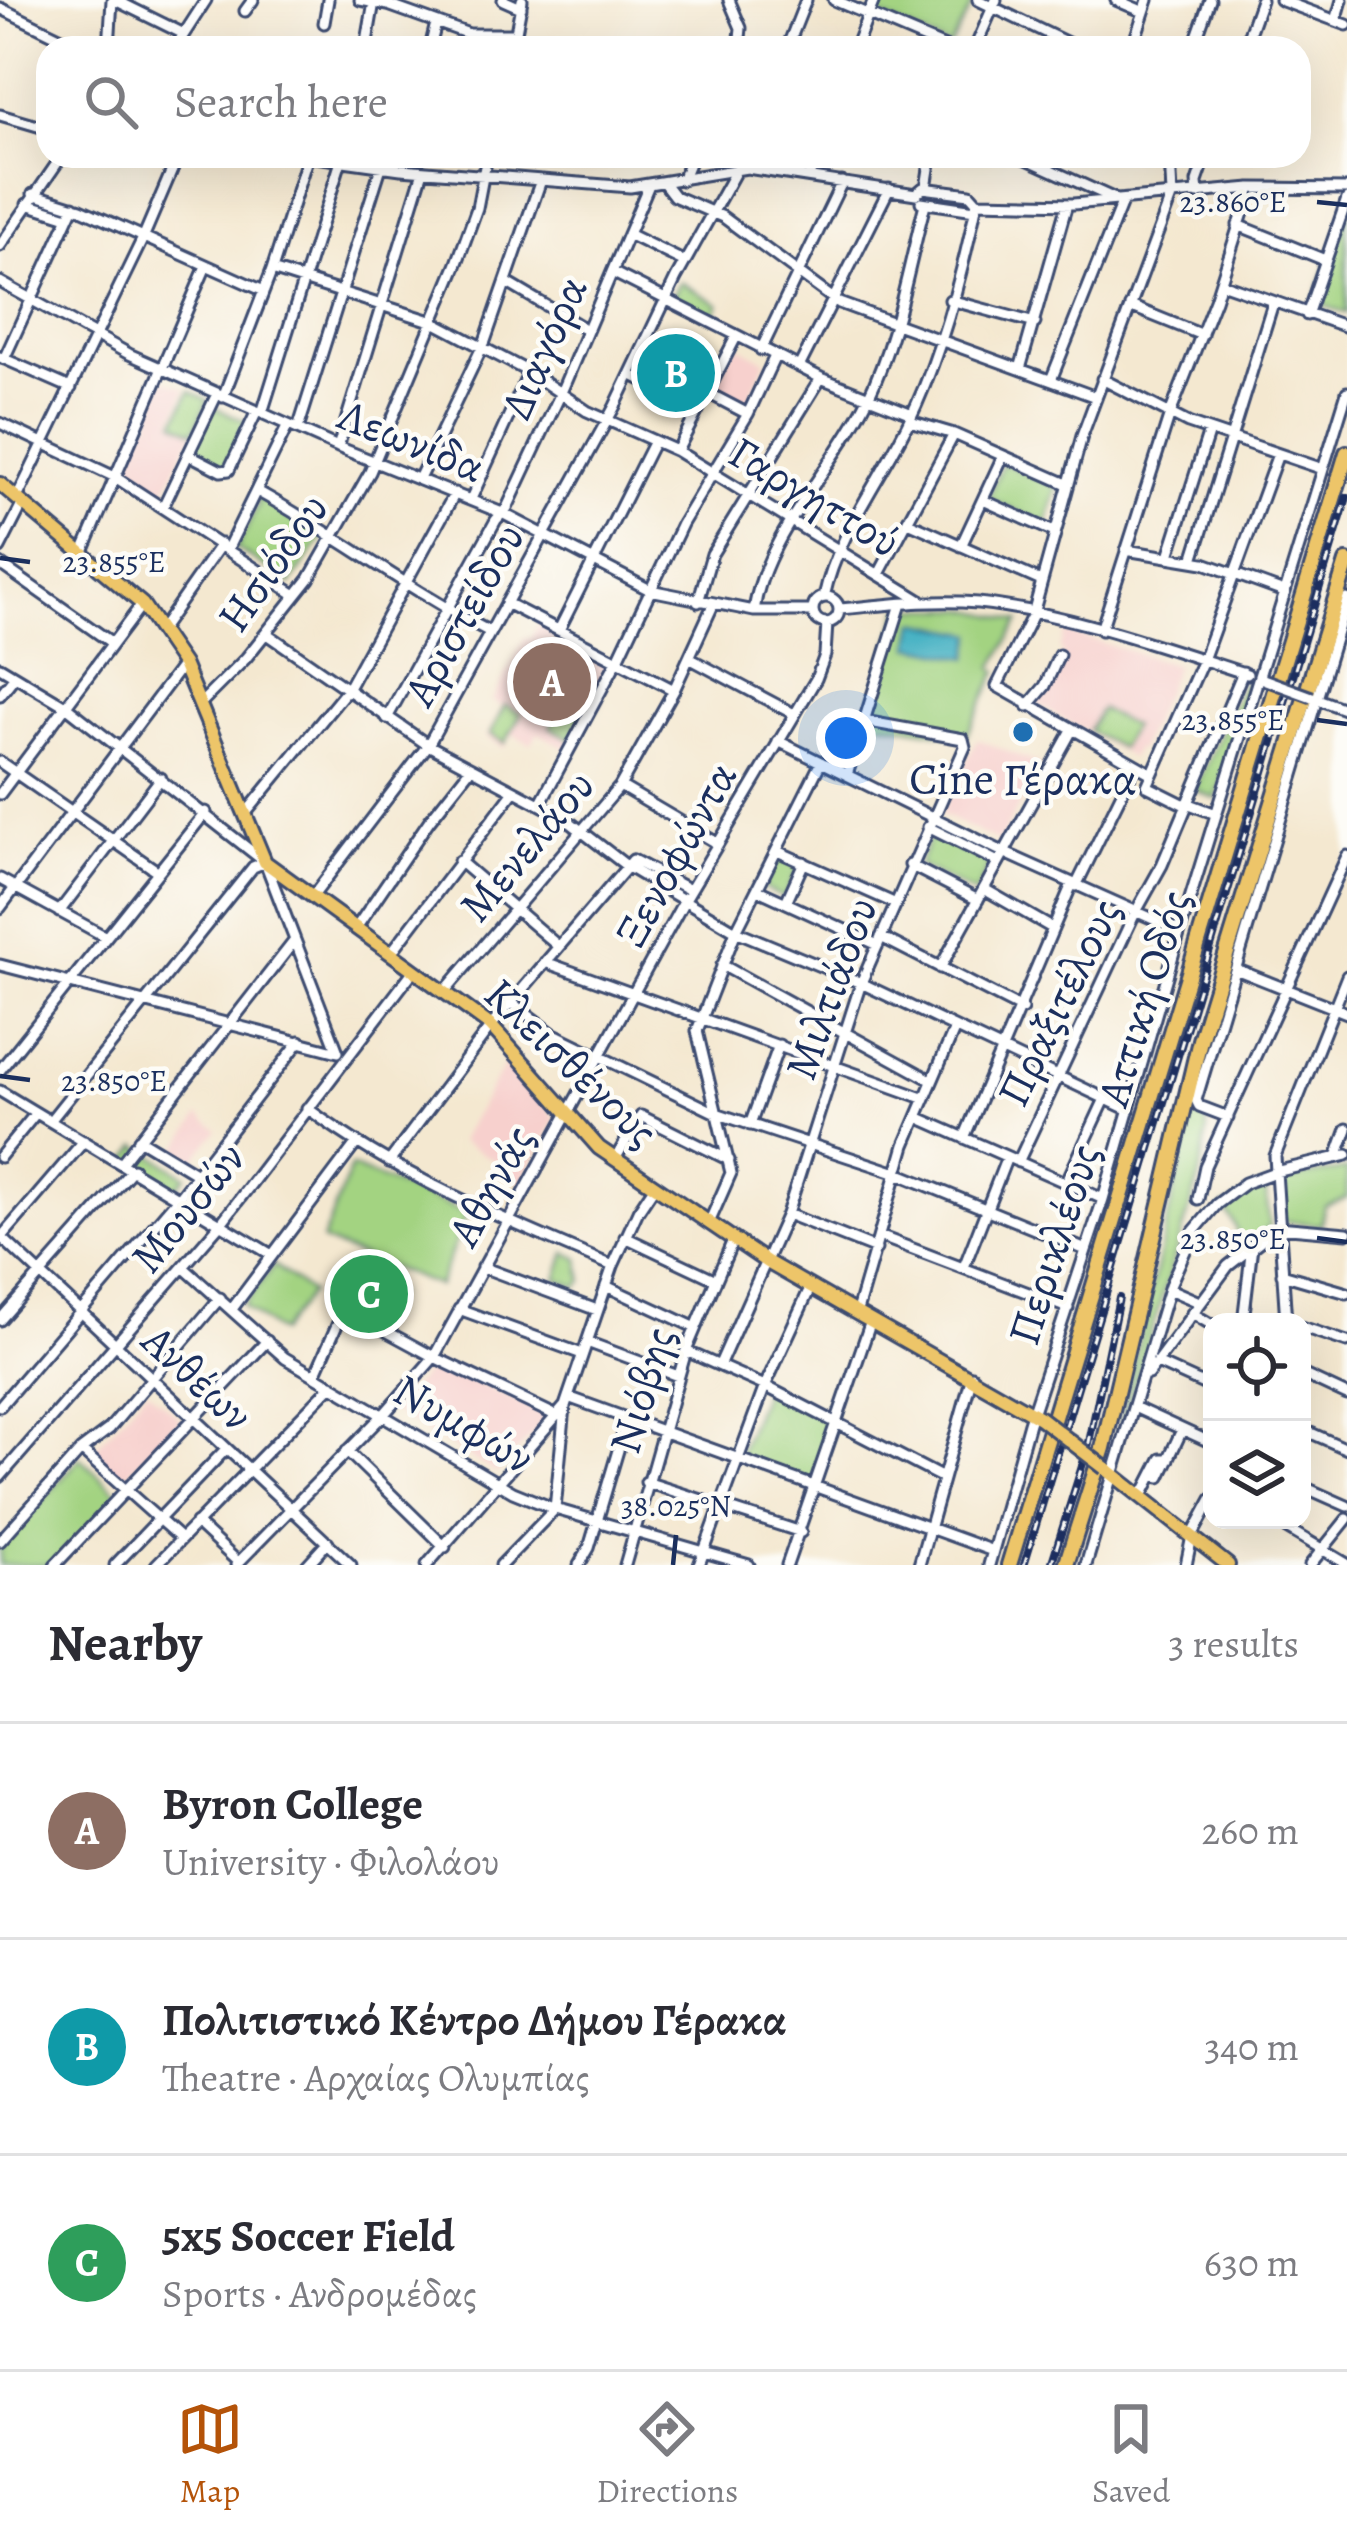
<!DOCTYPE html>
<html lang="en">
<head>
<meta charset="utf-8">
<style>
  :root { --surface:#fff; --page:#f7f7f7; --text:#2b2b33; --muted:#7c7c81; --line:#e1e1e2; --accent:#b45309 }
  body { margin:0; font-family:Alegreya,serif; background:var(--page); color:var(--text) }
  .controls { position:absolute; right:36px; bottom:36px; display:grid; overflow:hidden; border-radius:24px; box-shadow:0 12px 48px #0002 }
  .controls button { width:108px; height:108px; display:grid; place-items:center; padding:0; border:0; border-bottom:3px solid var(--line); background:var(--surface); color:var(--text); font:60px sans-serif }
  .you { position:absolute; left:846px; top:738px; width:42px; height:42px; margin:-30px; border:9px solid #fff; border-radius:50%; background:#1a73e8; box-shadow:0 0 0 18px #1a73e833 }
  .badge { display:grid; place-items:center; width:78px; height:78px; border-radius:50%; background:var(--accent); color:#fff; font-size:39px; font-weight:700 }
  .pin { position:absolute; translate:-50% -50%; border:6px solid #fff; box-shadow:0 3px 12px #0006 }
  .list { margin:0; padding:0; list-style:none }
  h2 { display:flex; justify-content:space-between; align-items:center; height:156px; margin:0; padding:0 48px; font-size:51px }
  h2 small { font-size:39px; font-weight:400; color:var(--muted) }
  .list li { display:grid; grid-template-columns:78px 1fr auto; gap:36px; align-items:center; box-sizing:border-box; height:216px; padding:0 48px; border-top:3px solid var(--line) }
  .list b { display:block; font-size:45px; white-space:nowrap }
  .list p { margin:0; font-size:39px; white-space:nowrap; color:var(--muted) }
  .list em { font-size:39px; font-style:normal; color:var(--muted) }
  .icon { flex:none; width:66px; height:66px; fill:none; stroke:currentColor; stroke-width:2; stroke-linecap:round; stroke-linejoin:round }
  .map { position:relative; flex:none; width:1347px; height:1565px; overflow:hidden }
  .search { position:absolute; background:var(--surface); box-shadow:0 12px 48px #0002; left:36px; right:36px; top:36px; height:132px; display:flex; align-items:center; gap:30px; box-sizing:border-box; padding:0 42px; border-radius:36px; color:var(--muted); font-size:45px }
  .sheet { height:804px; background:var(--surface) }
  nav { display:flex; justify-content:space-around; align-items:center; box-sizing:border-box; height:168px; border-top:3px solid var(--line); background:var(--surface); font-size:33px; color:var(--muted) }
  nav a { display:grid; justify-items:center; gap:6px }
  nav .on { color:var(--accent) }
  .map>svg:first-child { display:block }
  .built { fill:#f7d0cd }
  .green { fill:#a3d381; stroke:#5f8170; stroke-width:3 }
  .water { fill:#45b1c3; stroke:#307090; stroke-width:3 }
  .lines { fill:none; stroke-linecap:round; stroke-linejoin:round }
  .minor-casing { stroke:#3c4b6f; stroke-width:15 }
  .major-casing { stroke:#3c4b6f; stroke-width:18 }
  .highway-casing { stroke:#3c4b6f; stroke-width:20 }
  .minor { stroke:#fff; stroke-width:9 }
  .major { stroke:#edc569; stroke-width:12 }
  .highway { stroke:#edc569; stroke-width:14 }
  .rail-casing { stroke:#1b2f5e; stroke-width:8 }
  .rail { stroke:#fdfcf7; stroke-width:3; stroke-dasharray:9; stroke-linecap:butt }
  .minor-bridge-casing { stroke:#3c4b6f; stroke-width:15; stroke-linecap:butt }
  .major-bridge-casing { stroke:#3c4b6f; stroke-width:18; stroke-linecap:butt }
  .minor-bridge { stroke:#fff; stroke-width:9 }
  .major-bridge { stroke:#edc569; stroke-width:12 }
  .ticks { fill:none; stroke:#1b2f5e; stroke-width:4.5 }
  .poi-dot { fill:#1f6fb2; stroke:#fdfcf7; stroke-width:4.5 }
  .labels { text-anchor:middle; stroke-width:9; stroke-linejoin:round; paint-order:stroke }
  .street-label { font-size:45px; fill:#1b2f5e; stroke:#fdfcf7 }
  .poi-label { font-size:45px; fill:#1b2f5e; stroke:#fdfcf7 }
  .ticks-label { font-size:30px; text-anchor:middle; fill:#1b2f5e; stroke:#fdfcf7; stroke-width:9; stroke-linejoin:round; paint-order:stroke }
</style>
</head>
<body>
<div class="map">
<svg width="1347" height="1565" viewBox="0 0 1347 1565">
  <rect width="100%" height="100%" fill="#fdfcf7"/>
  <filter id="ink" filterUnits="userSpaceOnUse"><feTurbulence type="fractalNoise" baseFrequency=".00833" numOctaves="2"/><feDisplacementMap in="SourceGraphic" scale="24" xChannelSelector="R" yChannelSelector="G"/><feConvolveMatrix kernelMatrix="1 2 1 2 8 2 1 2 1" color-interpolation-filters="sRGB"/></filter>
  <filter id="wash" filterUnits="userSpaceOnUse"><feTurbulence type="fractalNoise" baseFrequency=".004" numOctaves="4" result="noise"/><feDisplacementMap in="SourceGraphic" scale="48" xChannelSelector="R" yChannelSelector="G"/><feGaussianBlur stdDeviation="2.7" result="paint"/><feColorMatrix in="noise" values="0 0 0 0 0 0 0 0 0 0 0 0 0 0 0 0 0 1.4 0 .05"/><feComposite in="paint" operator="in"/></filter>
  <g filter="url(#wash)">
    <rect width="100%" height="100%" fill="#f4e8d0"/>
    <path class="built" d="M736,344l30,17 -22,48 -33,-17z
      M162,379l24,10 -14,32 22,10 -31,62 -40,-20 22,-51 6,1 2,-6 -6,-2z
      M539,623l17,8 -3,9 45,23 14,1 -45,85 -29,-16 -7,11 -19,-10 -8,14 -18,-11 16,-30 -10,-6 33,-63 5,2z
      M1066,632l110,33 -37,85 -4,-1 -4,9 -96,-55 28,-51 -4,-3z
      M977,739l64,26 -42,77 -58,-28z
      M510,1056l46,63 -35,64 -17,-9 3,-7 -48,-26z
      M199,1116l19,14 -29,36 -16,-10z
      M434,1363l115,53 -52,58 -106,-63z
      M147,1389l34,30 -60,62 -31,-27z"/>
    <path class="green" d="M877,0h94l1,6 -22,41 -75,-34 -2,-4z
      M1347,207v106l-33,-10z
      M680,282l39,22 -8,16 -39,-22z
      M190,391l18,9 -14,31 -19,-9z
      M213,407l34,15 -22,47 -29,-14 -2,-8z
      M1003,463l54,24 -10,37 -59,-26z
      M257,495l68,39 -34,50 -59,-38 2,-4 4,4 20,-41z
      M901,608l67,1 52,12 -27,47 5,3 -32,66 -100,-17z
      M575,681l21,12 -25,46 -21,-12z
      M1244,681l6,2v5l-34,111 -21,-9z
      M505,705l16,9 -16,29 -15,-9z
      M1100,709l32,17 -12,22 -32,-17z
      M931,835l59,29 -15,30 -57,-29z
      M779,856l21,8 -16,34 -21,-10z
      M1193,1112l12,3 2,14 -7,47 -90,287z
      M138,1146l48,30 -11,13 -48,-28z
      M351,1167l116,46 -29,73 -116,-45z
      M1347,1169v29l-22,8 -4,19 -40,-4 1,-41z
      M1265,1184l5,42 -29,21 -6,-22 -12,-18z
      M566,1253l13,5 4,23 -6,6 -20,-8z
      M274,1265l36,28 -31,40 -36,-27z
      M353,1274l43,19 -10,22 -43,-19z
      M765,1386l69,38 -18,62 -79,-28z
      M80,1458l39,36 -65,71h-54v-16z"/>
    <path class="water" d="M916,622l58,12 -5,24 -58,-12z"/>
  </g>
  <g filter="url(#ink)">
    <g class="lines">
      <g class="minor-casing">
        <path id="minor" d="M115,0l69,34
          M360,0l28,5 81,29h47
          M503,0l18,8
          M729,0l12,28 -2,20
          M834,0l113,48
          M978,0l100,48
          M1116,0l28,12
          M1280,0l67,25
          M0,8l82,40
          M245,11l8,-11
          M1336,21l6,-21
          M324,23l4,-23
          M109,48l3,-48
          M175,48l31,-48
          M366,48l8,-46
          M430,48l6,-25
          M513,48l9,-48
          M787,48l19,-48
          M855,48l19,-48
          M975,48l21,-48
          M1132,48l16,-48
          M1193,48l17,-48
          M1244,48l17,-48
          M0,115l48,14
          M308,156l93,13 229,18 117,-19 169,26
          M1020,156l93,42
          M809,177l6,-21
          M682,180l10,-24
          M664,183l10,13 49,21 116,86 257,94
          M926,188l5,-32
          M33,194l48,15 183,82
          M916,194l7,-6 47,6 7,8 96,2 178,-16 96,1
          M1198,194l-1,-12 9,-26
          M921,202l54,8
          M27,204l41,13
          M1238,225l87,35
          M628,234l57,28
          M0,246l62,-90
          M272,270l162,52 95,50 58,39 90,40 246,151
          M612,272l209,106 91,36
          M0,282l129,72 209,93 164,66 148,77 104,21h59
          M506,282l81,48
          M1221,283l126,44
          M950,300l85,23
          M1130,306l72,29
          M1307,315l40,-116
          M761,350l81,-168
          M0,357l71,31
          M4,359l70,-153
          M799,367l90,-178
          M1020,369l47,-165
          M632,375l66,33
          M1102,379l86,44 135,46
          M1051,380l72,-180
          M706,392l42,22
          M223,397l49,-127 36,-114
          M262,413l79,-252
          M910,421l44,13 113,50
          M0,423l115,54 181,118
          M298,429l83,-262
          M338,447l85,-276
          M677,451l59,-114
          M188,454l33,17 8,-1 28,-59
          M419,479l66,-138 56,-161
          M257,491c80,44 152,99 233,141
          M17,498l126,-260 35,-82
          M471,499l58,-127
          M983,500l71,32
          M163,507l54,-113
          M908,522l133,59
          M961,546l42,-90
          M0,548l23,-45
          M228,548l60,-123
          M1126,550l78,13 80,29
          M83,552l123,-286
          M1169,556l40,-125
          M1193,560l80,-257
          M0,564l112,79
          M879,574l75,-140
          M824,597c13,-62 57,-118 84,-174 33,-67 54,-148 69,-221
          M813 610a13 13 0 1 1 26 0a13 13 0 1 1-26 0Z
          M698,602l14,-48 109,-176
          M506,603l168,87
          M839,609c46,-4 92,-10 139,-6 90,10 182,43 269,71
          M754,611c10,-75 80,-143 113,-211 30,-61 41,-132 58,-196
          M162,628l59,-84
          M559,630l95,-189
          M1101,630l69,-216 45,-114 36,-112
          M266,633l162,112 134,71 66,51 108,64 125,52 268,127
          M689,658l105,56
          M0,667l67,40 198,155 73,190
          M0,695l15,-19
          M1312,697l35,13
          M200,704l46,-46 63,-79 61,-107 86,-206 21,-58 10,-52
          M1028,706l17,-20 14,-31
          M387,718l109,-198 11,-12 53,-113 88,-208
          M778,741l225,111 177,79
          M0,762l157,109
          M1152,774l-155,-88 36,-72 49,-178 90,-241 -2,-39
          M847,775l54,-171
          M620,786l97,57
          M0,794l142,-190
          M1187,803l29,11
          M540,804l78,-145 64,-135 66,-110 27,-58
          M1185,805l-38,-19 56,-126 75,-206
          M246,813l101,-123 108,-197
          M928,827l70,35
          M777,851l117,52
          M459,861l99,85
          M910,865l68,35
          M0,879l106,58
          M1076,886l59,-120
          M984,889l68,39
          M758,890l120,55
          M313,896l115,-151 187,-339 61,-128 68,-122
          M786,902l18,-40
          M0,908l183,-244
          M59,912l102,-134
          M356,928l73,-107 41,-52
          M881,937l141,72
          M391,953l123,-162
          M545,962l378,136
          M0,965l338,87
          M722,965l209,115
          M940,968l132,-238
          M1238,970l109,43
          M444,992l176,-206 54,-96 39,-85
          M511,1002l41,31 164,80 181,60 189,77
          M0,1070l206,-258
          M0,1091l272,164
          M307,1108c92,69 200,113 306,158
          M917,1117l186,82
          M1228,1117l-29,-11 -3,-6 151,-501
          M50,1121l203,-254 12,-5
          M750,1125l29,-80
          M964,1138l108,-254
          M139,1139l58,35
          M0,1157l36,-44
          M1337,1157l10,-28
          M615,1159l26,-43 88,44
          M122,1162l173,-222
          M389,1162l102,-136 142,-166 57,30
          M1018,1162l115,-245 29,-52 81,-193
          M1066,1183l39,-84
          M1198,1199l7,-33 142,-310
          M787,1214l89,35
          M709,1223l22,-50 -34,-142 39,-100 85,-169
          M1278,1227l69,6
          M0,1236l351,329
          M879,1236l189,72
          M625,1237l89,42
          M0,1239l84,-98
          M183,1267l102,91 228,134 42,17 194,56
          M482,1267l115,43
          M964,1267l43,-110
          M1282,1274l65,19
          M606,1286l88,41
          M1169,1289l30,13
          M232,1309l123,-164
          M459,1309l123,45
          M857,1311l48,-166 50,-117
          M1192,1313l20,12
          M0,1320l133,-151
          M1243,1322l9,-76
          M1286,1322l-11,-166 72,-180
          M1302,1327l45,15
          M587,1342l91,34
          M686,1351l79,35 178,92
          M1157,1363l55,25
          M720,1364l67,-150 74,-231 104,-236 -2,-8 -99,-18
          M1148,1374l80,-108 50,-39
          M1302,1374l45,21
          M315,1375l26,-59 8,-5 85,46 123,59
          M568,1397l425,154
          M0,1406l179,-209 121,-156
          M1134,1407l78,36
          M1302,1429l45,20
          M81,1450l100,89
          M347,1451l98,96
          M1153,1475l7,2 22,-47
          M0,1477l222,-255 192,-252
          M646,1482l155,50
          M1302,1486l45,20
          M1142,1496l19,-37h8
          M1273,1520l74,44
          M196,1523l42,39
          M0,1541l81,-91 28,-21 111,-131
          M55,1565l212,-224
          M115,1565l111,-116
          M156,1565l176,-180
          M236,1565l149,-152 49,-56 250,-456 132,-222 9,-24 2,-32
          M307,1565l21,-23
          M427,1565l138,-159 48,-140 25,-55 16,-24
          M501,1565l54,-56 10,-102
          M579,1565l10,-17 38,-128
          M625,1565l61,-214 47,-111
          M699,1565l66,-179 46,-100
          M787,1565l84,-244
          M919,1565l53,-189
          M989,1565l40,-142 74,-224 77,-268 167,-539
          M1086,1565l84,-280 24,-54 23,-27 28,-21 30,-11 72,-17
          M1186,1565l6,-29 20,-37
          M1310,1565l37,-46"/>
      </g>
      <g class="major-casing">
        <path id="major" d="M0,484l142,120 41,60 82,198 226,164 108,122 168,114 273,156
          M1105,1468l123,97"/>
      </g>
      <g class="highway-casing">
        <path id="highway" d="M1009,1565l338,-1112
          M1066,1565l37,-117 97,-408 147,-478"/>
      </g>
      <use href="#minor" class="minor"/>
      <use href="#major" class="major"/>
      <use href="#highway" class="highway"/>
      <g class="rail-casing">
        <path id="rail" d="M1024,1565l323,-1068
          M1051,1565l37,-118 31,-149"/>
      </g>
      <use href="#rail" class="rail"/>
      <g class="minor-bridge-casing">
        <path id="minor-bridge" d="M1263,679l49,18"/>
      </g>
      <g class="major-bridge-casing">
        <path id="major-bridge" d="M1040,1418l65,50"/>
      </g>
      <use href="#minor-bridge" class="minor-bridge"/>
      <use href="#major-bridge" class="major-bridge"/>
    </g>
  </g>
  <path class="ticks" d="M1317,202l30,3M0,558l30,4M1317,720l30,4M0,1076l30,4M1317,1238l30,4M673,1565l3,-30"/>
  <circle class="poi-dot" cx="1023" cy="732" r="12"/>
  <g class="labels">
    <g class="street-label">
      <text transform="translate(543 347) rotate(-66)" y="16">Διαγόρα</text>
      <text transform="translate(412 440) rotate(22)" y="16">Λεωνίδα</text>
      <text transform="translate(815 496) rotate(31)" y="16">Γαργηττού</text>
      <text transform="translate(272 562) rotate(-55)" y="16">Ησιόδου</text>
      <text transform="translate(463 614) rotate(-61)" y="16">Αριστείδου</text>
      <text transform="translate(526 845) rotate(-50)" y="16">Μενελάου</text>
      <text transform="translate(675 854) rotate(-61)" y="16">Ξενοφώντα</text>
      <text transform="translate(830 988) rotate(-70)" y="16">Μιλτιάδου</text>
      <text transform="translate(1143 998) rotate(-73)" y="16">Αττική Οδός</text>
      <text transform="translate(1058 1002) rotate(-64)" y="16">Πραξιτέλους</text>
      <text transform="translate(572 1062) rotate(44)" y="16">Κλεισθένους</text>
      <text transform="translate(490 1185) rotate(-61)" y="16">Αθηνάς</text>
      <text transform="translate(187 1207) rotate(-51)" y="16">Μουσών</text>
      <text transform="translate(1053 1244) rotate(-72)" y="16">Περικλέους</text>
      <text transform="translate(198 1377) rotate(43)" y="16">Ανθέων</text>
      <text transform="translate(641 1390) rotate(-73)" y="16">Νιόβης</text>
      <text transform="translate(464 1423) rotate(30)" y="16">Νυμφών</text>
    </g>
    <g class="poi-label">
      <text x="1023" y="794">Cine Γέρακα</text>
    </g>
  </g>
  <g class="ticks-label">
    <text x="1233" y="212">23.860°E</text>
    <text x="114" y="572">23.855°E</text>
    <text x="1233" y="730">23.855°E</text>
    <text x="114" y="1091">23.850°E</text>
    <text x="1233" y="1249">23.850°E</text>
    <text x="676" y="1516">38.025°N</text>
  </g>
</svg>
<div class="controls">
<button><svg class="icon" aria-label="locate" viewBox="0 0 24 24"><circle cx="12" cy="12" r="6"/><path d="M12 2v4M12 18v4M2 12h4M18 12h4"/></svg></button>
<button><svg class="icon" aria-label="layers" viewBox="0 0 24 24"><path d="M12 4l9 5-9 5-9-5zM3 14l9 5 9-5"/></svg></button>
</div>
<div class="you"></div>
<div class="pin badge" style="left:552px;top:682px;background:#8d6e63">A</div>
<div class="pin badge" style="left:676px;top:373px;background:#0f9aa8">B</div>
<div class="pin badge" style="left:369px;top:1294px;background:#2e9e5b">C</div>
<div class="search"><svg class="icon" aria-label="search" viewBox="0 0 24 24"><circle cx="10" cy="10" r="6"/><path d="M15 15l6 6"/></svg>Search here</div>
</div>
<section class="sheet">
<h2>Nearby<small>3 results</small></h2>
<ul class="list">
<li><span class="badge" style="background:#8d6e63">A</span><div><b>Byron College</b><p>University · Φιλολάου</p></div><em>260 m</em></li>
<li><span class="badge" style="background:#0f9aa8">B</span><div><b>Πολιτιστικό Κέντρο Δήμου Γέρακα</b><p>Theatre · Αρχαίας Ολυμπίας</p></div><em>340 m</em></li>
<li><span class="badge" style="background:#2e9e5b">C</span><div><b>5x5 Soccer Field</b><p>Sports · Ανδρομέδας</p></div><em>630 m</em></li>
</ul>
</section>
<nav>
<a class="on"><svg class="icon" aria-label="map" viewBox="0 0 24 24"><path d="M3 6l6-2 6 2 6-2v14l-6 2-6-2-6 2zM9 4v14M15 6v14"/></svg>Map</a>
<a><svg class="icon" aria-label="directions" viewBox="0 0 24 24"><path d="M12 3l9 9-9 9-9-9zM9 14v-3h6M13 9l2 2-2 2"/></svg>Directions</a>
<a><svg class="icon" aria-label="saved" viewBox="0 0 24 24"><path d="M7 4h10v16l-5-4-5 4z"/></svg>Saved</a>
</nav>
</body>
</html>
